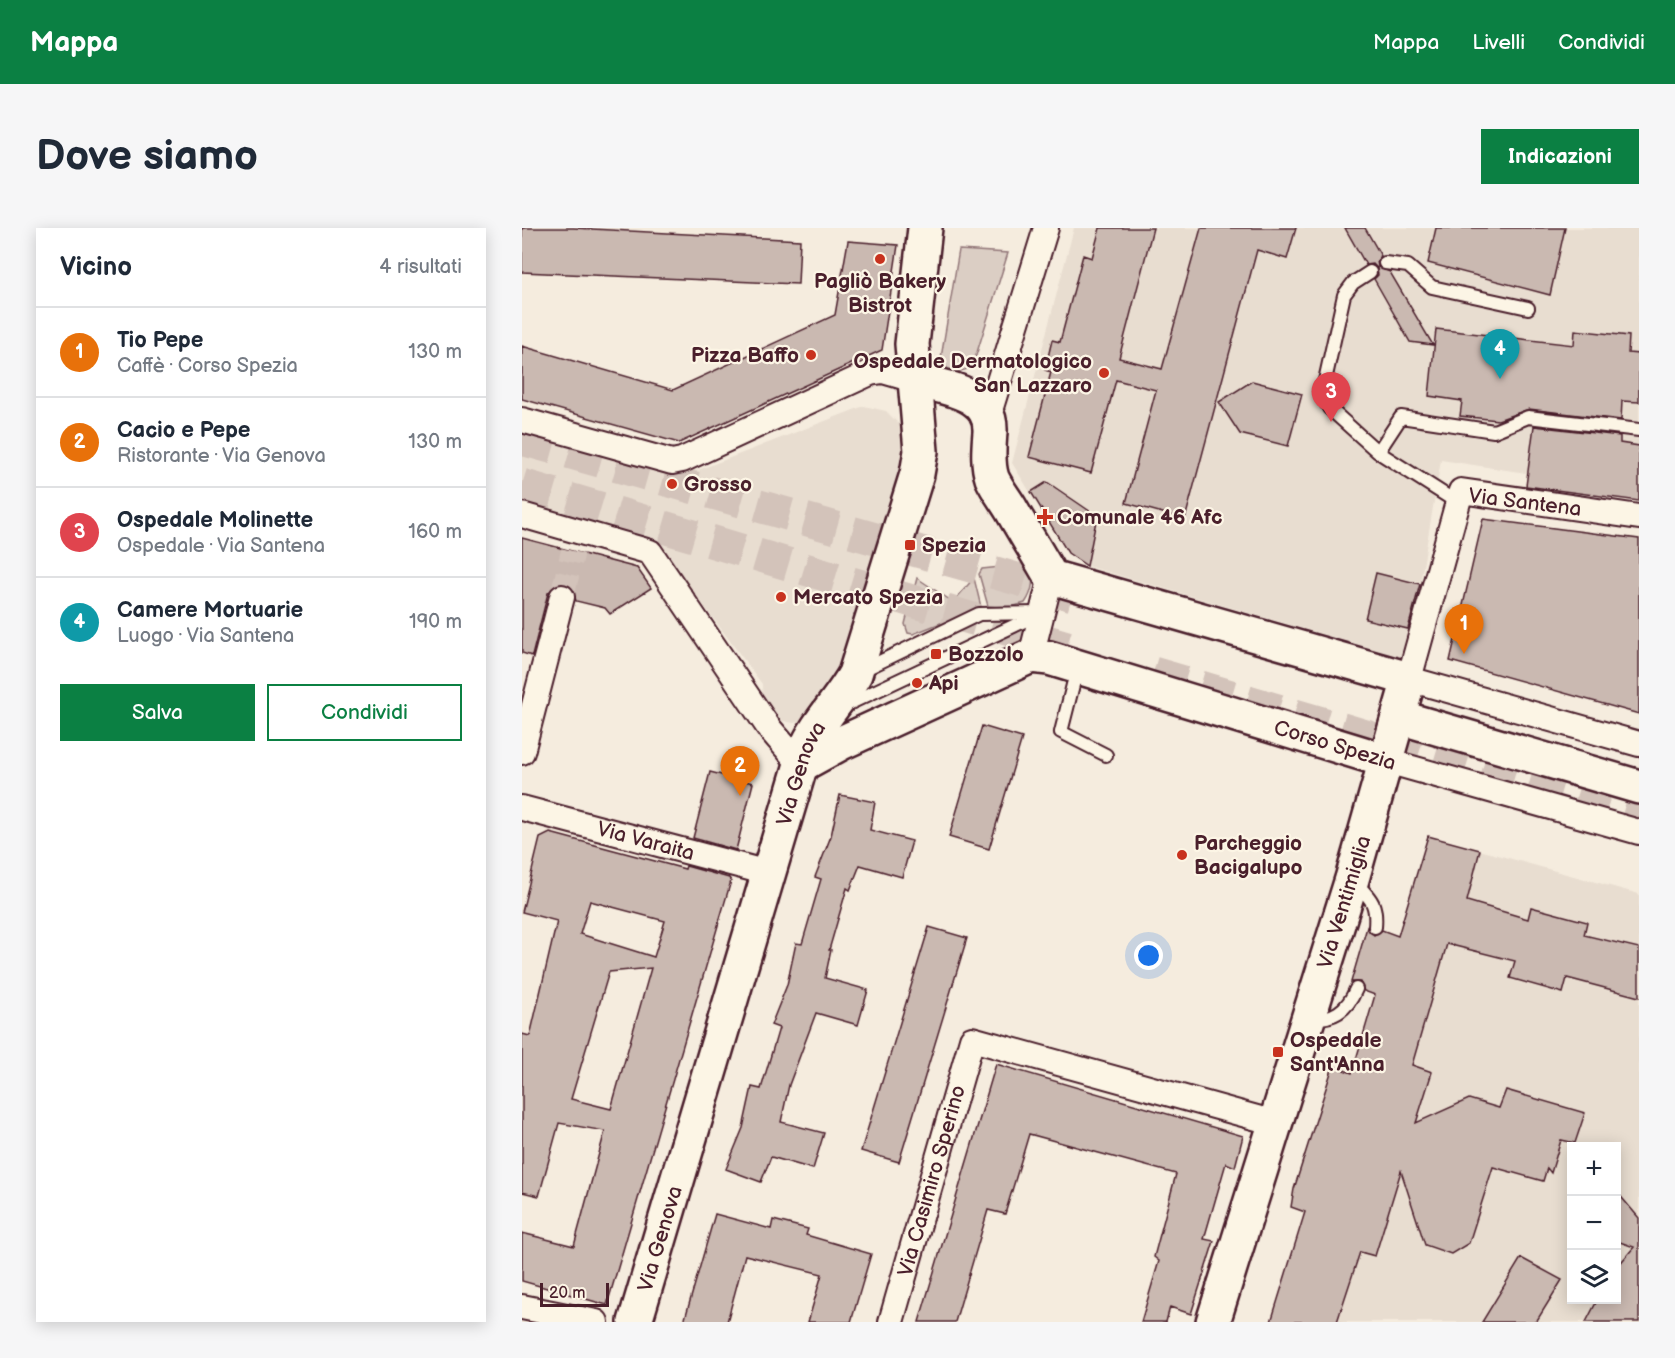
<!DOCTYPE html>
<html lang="it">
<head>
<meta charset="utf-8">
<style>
  :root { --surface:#fff; --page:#f6f6f7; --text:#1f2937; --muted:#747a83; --line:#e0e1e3; --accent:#0b8043 }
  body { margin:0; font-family:"Balsamiq Sans",sans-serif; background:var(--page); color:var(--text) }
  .controls { position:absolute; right:18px; bottom:18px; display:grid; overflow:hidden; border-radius:0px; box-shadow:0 3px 15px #0003 }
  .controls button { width:54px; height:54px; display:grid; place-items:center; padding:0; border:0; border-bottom:2px solid var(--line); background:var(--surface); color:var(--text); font:30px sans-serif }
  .scale { position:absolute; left:18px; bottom:15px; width:69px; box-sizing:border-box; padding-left:6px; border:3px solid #4a1f2b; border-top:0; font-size:16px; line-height:21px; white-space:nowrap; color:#4a1f2b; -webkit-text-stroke:4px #fcf5e5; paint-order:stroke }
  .you { position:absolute; left:627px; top:728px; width:21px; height:21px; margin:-15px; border:4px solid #fff; border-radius:50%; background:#1a73e8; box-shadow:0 0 0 9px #1a73e833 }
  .badge { display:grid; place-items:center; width:39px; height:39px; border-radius:50%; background:var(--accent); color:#fff; font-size:20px; font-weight:700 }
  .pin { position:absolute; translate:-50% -50px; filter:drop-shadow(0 2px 3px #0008) }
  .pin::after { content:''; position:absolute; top:32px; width:21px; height:18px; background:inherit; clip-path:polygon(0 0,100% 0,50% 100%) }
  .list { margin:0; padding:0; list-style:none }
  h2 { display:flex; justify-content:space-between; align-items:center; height:78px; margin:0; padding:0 24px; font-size:26px }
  h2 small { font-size:20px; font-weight:400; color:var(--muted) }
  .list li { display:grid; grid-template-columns:39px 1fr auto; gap:18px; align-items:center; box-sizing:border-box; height:90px; padding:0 24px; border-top:2px solid var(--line) }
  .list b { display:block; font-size:22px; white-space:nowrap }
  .list p { margin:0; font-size:20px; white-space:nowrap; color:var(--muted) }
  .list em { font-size:20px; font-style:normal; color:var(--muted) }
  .actions { display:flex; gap:12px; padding:18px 24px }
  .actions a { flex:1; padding:14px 0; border:2px solid var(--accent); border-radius:0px; text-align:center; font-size:21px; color:var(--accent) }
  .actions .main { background:var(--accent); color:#fff }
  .icon { flex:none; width:33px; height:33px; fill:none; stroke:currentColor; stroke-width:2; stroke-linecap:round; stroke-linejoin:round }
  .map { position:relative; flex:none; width:1117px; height:1094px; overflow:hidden; border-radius:0px }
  header { display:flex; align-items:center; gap:36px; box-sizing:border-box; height:84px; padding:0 30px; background:var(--accent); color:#fff }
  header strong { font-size:28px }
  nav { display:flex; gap:33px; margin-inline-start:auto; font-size:21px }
  .intro { display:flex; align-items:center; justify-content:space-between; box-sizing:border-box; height:144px; padding:0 36px }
  h1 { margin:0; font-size:42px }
  .button { padding:15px 27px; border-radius:0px; background:var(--accent); color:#fff; font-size:21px; font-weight:700 }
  main { display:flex; gap:36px; padding:0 36px }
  aside { flex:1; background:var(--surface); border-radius:0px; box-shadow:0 3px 15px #0003 }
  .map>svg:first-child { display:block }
  .built { fill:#e8ddd0; fill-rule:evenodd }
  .green { fill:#dbcec4; stroke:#927678; stroke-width:1.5 }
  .building { fill:#cab9b1; stroke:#4a1f2b; stroke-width:1.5; fill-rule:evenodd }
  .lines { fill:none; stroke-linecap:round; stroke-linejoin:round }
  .street-tunnel { stroke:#d3c3ba; stroke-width:24; stroke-dasharray:24 12; stroke-linecap:butt }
  .secondary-tunnel { stroke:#d3c3ba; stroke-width:33; stroke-dasharray:33 16; stroke-linecap:butt }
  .lane-casing { stroke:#4a1f2b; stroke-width:16 }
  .street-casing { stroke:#4a1f2b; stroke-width:28 }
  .secondary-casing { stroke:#4a1f2b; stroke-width:38 }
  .lane { stroke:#fcf5e5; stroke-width:12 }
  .street { stroke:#fcf5e5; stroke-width:24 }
  .secondary { stroke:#fcf5e5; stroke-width:33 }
  .poi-dot { fill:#c8321e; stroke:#fcf5e5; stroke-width:2 }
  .labels { text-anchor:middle; stroke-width:4.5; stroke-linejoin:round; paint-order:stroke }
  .poi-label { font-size:21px; font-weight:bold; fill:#4a1f2b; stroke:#fcf5e5; text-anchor:start }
  .street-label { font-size:21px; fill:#4a1f2b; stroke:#fcf5e5 }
</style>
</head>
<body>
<header>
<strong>Mappa</strong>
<nav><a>Mappa</a><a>Livelli</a><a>Condividi</a></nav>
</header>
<div class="intro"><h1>Dove siamo</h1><a class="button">Indicazioni</a></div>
<main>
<aside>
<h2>Vicino<small>4 risultati</small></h2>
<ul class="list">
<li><span class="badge" style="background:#e8710a">1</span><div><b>Tio Pepe</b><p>Caffè · Corso Spezia</p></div><em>130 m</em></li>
<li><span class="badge" style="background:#e8710a">2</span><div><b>Cacio e Pepe</b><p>Ristorante · Via Genova</p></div><em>130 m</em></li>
<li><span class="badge" style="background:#e0444e">3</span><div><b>Ospedale Molinette</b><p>Ospedale · Via Santena</p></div><em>160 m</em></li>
<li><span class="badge" style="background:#0f9aa8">4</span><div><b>Camere Mortuarie</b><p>Luogo · Via Santena</p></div><em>190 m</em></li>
</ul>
<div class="actions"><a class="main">Salva</a><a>Condividi</a></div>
</aside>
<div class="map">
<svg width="1117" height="1094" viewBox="0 0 1117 1094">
  <rect width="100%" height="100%" fill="#f5ecde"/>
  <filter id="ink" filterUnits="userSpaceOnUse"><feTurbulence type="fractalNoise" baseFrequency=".0167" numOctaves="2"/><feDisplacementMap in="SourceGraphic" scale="12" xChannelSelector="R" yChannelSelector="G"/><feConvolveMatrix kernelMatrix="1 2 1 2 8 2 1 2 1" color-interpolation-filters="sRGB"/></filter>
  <g filter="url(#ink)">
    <path class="built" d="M552,0h565v273l-113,-15v-13l-85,-13 -21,124 -19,73 -314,-91 -19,-13 -56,-90z
      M342,178l22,5 15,15 4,9v30l-64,203 -37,52 -10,3 -16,-3 -15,-14 -1,-22 -102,-137 -138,-41v-75l158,46z
      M906,608l211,58v428h-368l34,-109 -14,-6 3,-18 39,-123 19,7 23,-78 -25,-8 17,-61 31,10zM1050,918h44v154h-44z"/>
    <path class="green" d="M437,22l49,3 -34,109c-6,11 -19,11 -29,5l-4,-9z
      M508,336c5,13 3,28 -5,39l-18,5 -19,-2 -9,-32 3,-5z
      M395,350l36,24 21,-24 7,29 -68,27 -5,-1 -3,-9z"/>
    <path class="building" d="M0,0h51l227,12 -2,44 -276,-12z
      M578,0h53l-34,130 43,11 39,-141h95l-9,31 -30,-9 -72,269 -59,-16 30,-113 -40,-10 -25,93 -62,-16 22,-85 -6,-2 7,-30 8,2 23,-87 9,3z
      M823,0h20l16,28 -4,5 1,6 12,5 43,73 -23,-3 -36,-63 4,-4 -1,-7 -4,-4 -7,1z
      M914,0h129l-15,67 -122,-32z
      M326,13l50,4 -16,105 -203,93 -157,-44v-53l151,44 162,-75z
      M914,101l138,16 1,-15 54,6 -1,17 11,1v48l-17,-1 -1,19 -92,-11 -31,11 -38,-4 2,-15 -33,-5z
      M730,153l50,13 -14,52 -48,-12 -21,-32z
      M1012,198l86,10v7l19,3v55l-113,-15z
      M525,254l50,34 -10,50 -19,-13 -37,-61z
      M961,291l156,20v175l-189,-53z
      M0,310l115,30 14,20 -41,26 -5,-6 -29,-7 -4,-15 -14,-2 -10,9 -16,63 -10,-3z
      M854,345l44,11 -12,45 -43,-10z
      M460,498l40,12 -33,111 -40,-12z
      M188,544l43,11 -17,67 -43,-12z
      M318,567l35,7 -5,28 42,11 -10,36 -42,-12 -10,25 -3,-2 -18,62h2l-6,28 43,12 -10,35 -42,-12 -27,72 -8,37 43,11 -11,36 -42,-12 -10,25 -35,-13 17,-41 9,-41 9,2 18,-61 -8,-3 16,-40 9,-42 6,1 19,-65 -6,-2 16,-41z
      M28,605l135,36 1,-3 43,12 2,3 -124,424 -85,-24v-48l52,13 31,-115 -46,-8 -20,73 -17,-4v-158l8,2 27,-115 -35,-9 18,-74zM68,673l75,20 -11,36 -74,-23zM129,740l-40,141 -40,-10 38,-127z
      M906,608l52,14 -13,51 61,18 3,-12 56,15 -3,13 55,13v49l-72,-19 -4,15 -53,-15 5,-17 -68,-17 -35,121 20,7 -16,51 53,-24 30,9 7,-18 79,23 -10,30 -14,-3 -10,33 -4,-5 -4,13 -50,-14 -24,76 -18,11 -26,-9 -24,-74 -26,85 -15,-4 -23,70h-66l34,-110 -14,-5 3,-18 39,-123 19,7 23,-78 -11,-4 -4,-9h-9l16,-55 7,8 8,-5 16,6z
      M407,699l38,11 -68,224 -38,-11z
      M474,836l247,72 -8,31 -9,-4 -22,76 10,2 -23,73 -21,-7 -4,15h-25l18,-61 -5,-4 22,-83 -147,-40 -24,80 -17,-4 -33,112h-36z
      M1095,964l22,26v104h-53l12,-23h19v-32l17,-20 -17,-6z
      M193,986l56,15 2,-9 35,9 -2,6 65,19 -20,68h-43l14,-48 -77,-19 -18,67h-43z
      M999,1030l41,22 -26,42h-54z"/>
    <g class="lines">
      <path class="street-tunnel" d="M40,369l11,-46"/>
      <path class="secondary-tunnel" d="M0,211l558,158
        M0,257l545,162
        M631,445l486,144"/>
      <g class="lane-casing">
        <path id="lane" d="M863,35l23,3 24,21 96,21
          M848,44l-17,11 -9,12 -22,99 7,14 49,44
          M936,275l-80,-51 23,-35 93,14 34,-14 111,13
          M555,441l-16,63 45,23
          M339,443l118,-57 59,-1
          M322,478l197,-93
          M833,654c16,17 22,21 20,45
          M787,790c24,2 38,-7 47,-29"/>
      </g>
      <g class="street-casing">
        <g id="street">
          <path d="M466,189l58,-189"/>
          <path d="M0,192l150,42 10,-2 188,-87 13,-2 31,9"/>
          <path d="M0,287l128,37 119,176 32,37"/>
          <path d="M1117,289l-178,-26 -52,188 230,65"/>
          <path d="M509,428l20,-79"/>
          <path d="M0,524l40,-155"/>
          <path d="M865,533l252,71"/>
          <path id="s1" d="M0,580l246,65"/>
          <path d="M0,1079l74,15"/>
          <path id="s2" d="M369,1094l81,-283 303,84"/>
        </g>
      </g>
      <g class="secondary-casing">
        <g id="secondary">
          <path d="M392,152c29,7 78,12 76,52 -1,14 -3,31 2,46 5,11 13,21 19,31 13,23 27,45 40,68l358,102 -57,200 -139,443"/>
          <path d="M877,489l240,70"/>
          <path d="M279,537l40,-22 190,-87 18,2 338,103"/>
          <path id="s3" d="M113,1094l170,-571c12,-29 35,-50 50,-77l62,-200 4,-23 -9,-107 13,-116"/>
        </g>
      </g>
      <use href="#lane" class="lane"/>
      <use href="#street" class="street"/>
      <use href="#secondary" class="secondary"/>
    </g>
  </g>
  <g class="poi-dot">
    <circle cx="358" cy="31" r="6"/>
    <circle cx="289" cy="127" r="6"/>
    <circle cx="582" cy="145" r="6"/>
    <circle cx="150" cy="256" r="6"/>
    <path d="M520 280h6v6h6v6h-6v6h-6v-6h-6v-6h6z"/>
    <rect x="382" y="311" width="12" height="12" rx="3"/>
    <circle cx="259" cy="369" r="6"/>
    <rect x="408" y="420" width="12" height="12" rx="3"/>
    <circle cx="395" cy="455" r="6"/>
    <circle cx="660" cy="627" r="6"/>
    <rect x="750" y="818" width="12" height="12" rx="3"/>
  </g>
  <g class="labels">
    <g class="poi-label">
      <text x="358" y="60" text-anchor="middle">Pagliò Bakery<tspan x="358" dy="24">Bistrot</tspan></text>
      <text x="277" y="134" text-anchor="end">Pizza Baffo</text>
      <text x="570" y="140" text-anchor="end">Ospedale Dermatologico<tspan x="570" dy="24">San Lazzaro</tspan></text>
      <text x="162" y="263">Grosso</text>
      <text x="535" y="296">Comunale 46 Afc</text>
      <text x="400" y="324">Spezia</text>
      <text x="271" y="376">Mercato Spezia</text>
      <text x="426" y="433">Bozzolo</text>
      <text x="407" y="462">Api</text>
      <text x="672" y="622">Parcheggio<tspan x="672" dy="24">Bacigalupo</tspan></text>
      <text x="768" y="819">Ospedale<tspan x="768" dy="24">Sant'Anna</tspan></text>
    </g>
    <g class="street-label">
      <text transform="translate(1003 274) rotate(7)" y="7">Via Santena</text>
      <text transform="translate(813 517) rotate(17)" y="7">Corso Spezia</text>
      <text dy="7" stroke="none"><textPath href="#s3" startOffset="573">Via Genova</textPath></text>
      <text dy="7" stroke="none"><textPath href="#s1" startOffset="128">Via Varaita</textPath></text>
      <text transform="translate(822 674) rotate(-73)" y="7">Via Ventimiglia</text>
      <text dy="7" stroke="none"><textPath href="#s2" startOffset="147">Via Casimiro Sperino</textPath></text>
      <text dy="7" stroke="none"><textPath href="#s3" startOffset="87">Via Genova</textPath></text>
    </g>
  </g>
</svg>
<div class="controls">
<button>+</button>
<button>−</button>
<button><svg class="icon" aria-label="layers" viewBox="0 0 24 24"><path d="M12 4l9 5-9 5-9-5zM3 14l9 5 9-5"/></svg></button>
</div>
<div class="scale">20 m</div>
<div class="you"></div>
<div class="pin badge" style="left:942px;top:426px;background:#e8710a">1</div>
<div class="pin badge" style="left:218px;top:568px;background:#e8710a">2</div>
<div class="pin badge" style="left:809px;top:194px;background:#e0444e">3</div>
<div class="pin badge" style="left:978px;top:151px;background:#0f9aa8">4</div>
</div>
</main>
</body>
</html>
